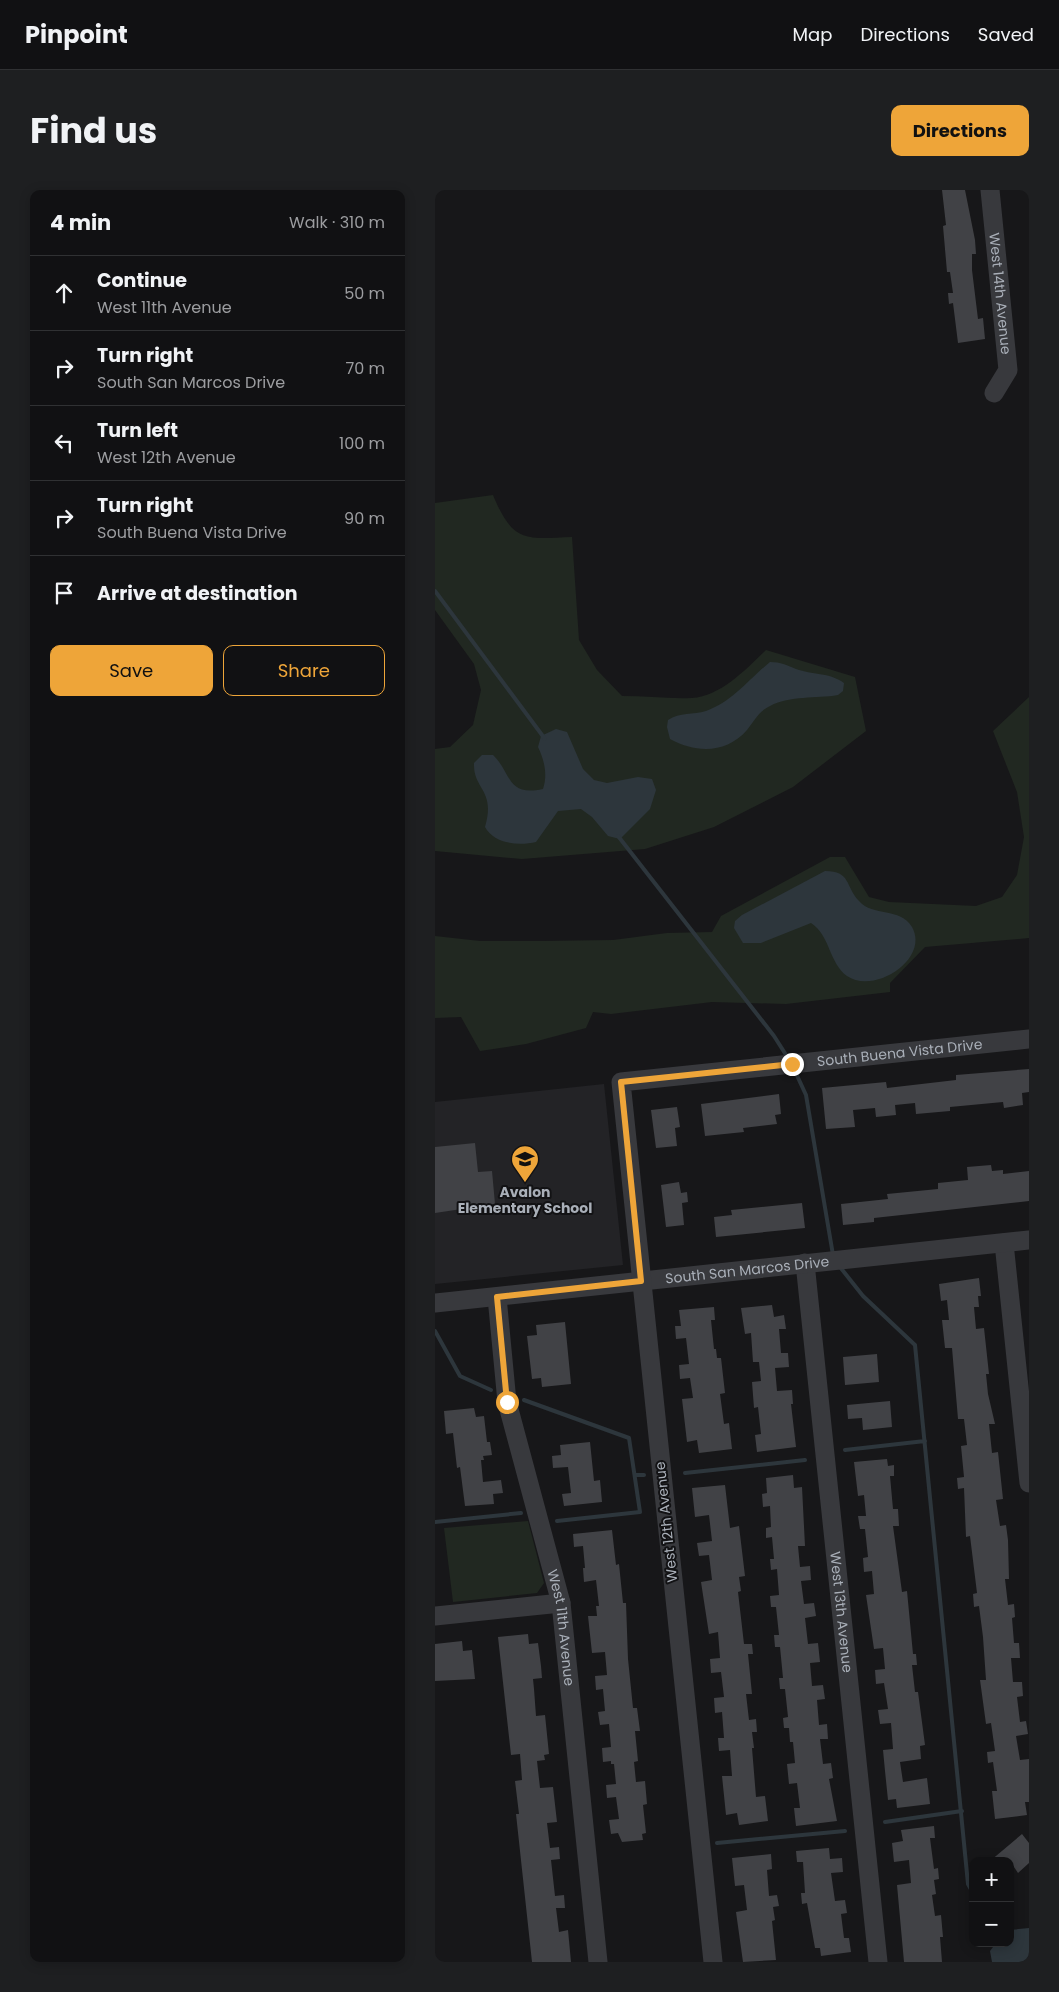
<!DOCTYPE html>
<html lang="en">
<head>
<meta charset="utf-8">
<style>
  :root { --surface:#111113; --page:#1e1f21; --text:#f1f3f6; --muted:#9c9da0; --line:#303133; --accent:#eea539 }
  body { margin:0; font-family:Poppins,sans-serif; background:var(--page); color:var(--text) }
  .controls { position:absolute; right:15px; bottom:15px; display:grid; overflow:hidden; border-radius:10px; box-shadow:0 2px 12px #0003 }
  .controls button { width:45px; height:45px; display:grid; place-items:center; padding:0; border:0; border-bottom:1px solid var(--line); background:var(--surface); color:var(--text); font:25px sans-serif }
  .stop { position:absolute; width:15px; height:15px; margin:-11px; border:4px solid #eea539; border-radius:50%; background:#fff }
  .stop.end { background:#eea539; border-color:#fff; box-shadow:0 1px 5px #0008 }
  .list { margin:0; padding:0; list-style:none }
  h2 { display:flex; justify-content:space-between; align-items:center; height:65px; margin:0; padding:0 20px; font-size:21px }
  h2 small { font-size:16px; font-weight:400; color:var(--muted) }
  .list li { display:grid; grid-template-columns:32px 1fr auto; gap:15px; align-items:center; box-sizing:border-box; height:75px; padding:0 20px; border-top:1px solid var(--line) }
  .list b { display:block; font-size:19px; white-space:nowrap }
  .list p { margin:0; font-size:16px; white-space:nowrap; color:var(--muted) }
  .list em { font-size:16px; font-style:normal; color:var(--muted) }
  .actions { display:flex; gap:10px; padding:15px 20px }
  .actions a { flex:1; padding:11px 0; border:1px solid var(--accent); border-radius:10px; text-align:center; font-size:18px; color:var(--accent) }
  .actions .main { background:var(--accent); color:#111 }
  .icon { flex:none; width:28px; height:28px; fill:none; stroke:currentColor; stroke-width:2; stroke-linecap:round; stroke-linejoin:round }
  .map { position:relative; flex:none; width:594px; height:1772px; overflow:hidden; border-radius:10px }
  header { display:flex; align-items:center; gap:30px; box-sizing:border-box; height:70px; padding:0 25px; background:var(--surface); border-bottom:1px solid var(--line) }
  header strong { font-size:24px }
  nav { display:flex; gap:28px; margin-inline-start:auto; font-size:18px }
  .intro { display:flex; align-items:center; justify-content:space-between; box-sizing:border-box; height:120px; padding:0 30px }
  h1 { margin:0; font-size:35px }
  .button { padding:12px 22px; border-radius:10px; background:var(--accent); color:#111; font-size:18px; font-weight:700 }
  main { display:flex; gap:30px; padding:0 30px }
  aside { flex:1; background:var(--surface); border-radius:10px; box-shadow:0 2px 12px #0003 }
  .map>svg:first-child { display:block }
  .built { fill:#232326 }
  .green { fill:#212821 }
  .water { fill:#2d363c }
  .lines { fill:none; stroke-linecap:round; stroke-linejoin:round }
  .stream { stroke:#2d363c; stroke-width:4 }
  .building { fill:#414246 }
  .minor { stroke:#38393d; stroke-width:19 }
  .route { stroke:#eea539; stroke-width:6 }
  .labels { text-anchor:middle; stroke-width:4; stroke-linejoin:round; paint-order:stroke }
  .street-label { font-size:14px; fill:#a9afb8; stroke:#121214 }
  .poi-label { font-size:14px; font-weight:bold; fill:#a9afb8; stroke:#121214 }
</style>
</head>
<body>
<header>
<strong>Pinpoint</strong>
<nav><a>Map</a><a>Directions</a><a>Saved</a></nav>
</header>
<div class="intro"><h1>Find us</h1><a class="button">Directions</a></div>
<main>
<aside>
<h2>4 min<small>Walk · 310 m</small></h2>
<ul class="list">
<li><svg class="icon" aria-label="ahead" viewBox="0 0 24 24"><path d="M12 20V5M6 11l6-6 6 6"/></svg><div><b>Continue</b><p>West 11th Avenue</p></div><em>50 m</em></li>
<li><svg class="icon" aria-label="right" viewBox="0 0 24 24"><path d="M7 20v-9h11M14 6l5 5-5 5"/></svg><div><b>Turn right</b><p>South San Marcos Drive</p></div><em>70 m</em></li>
<li><svg class="icon" aria-label="left" viewBox="0 0 24 24"><path d="M17 20v-9H6M10 6l-5 5 5 5"/></svg><div><b>Turn left</b><p>West 12th Avenue</p></div><em>100 m</em></li>
<li><svg class="icon" aria-label="right" viewBox="0 0 24 24"><path d="M7 20v-9h11M14 6l5 5-5 5"/></svg><div><b>Turn right</b><p>South Buena Vista Drive</p></div><em>90 m</em></li>
<li><svg class="icon" aria-label="arrive" viewBox="0 0 24 24"><path d="M6 21V4h12l-3 4 3 4H6"/></svg><div><b>Arrive at destination</b></div></li>
</ul>
<div class="actions"><a class="main">Save</a><a>Share</a></div>
</aside>
<div class="map">
<svg width="594" height="1772" viewBox="0 0 594 1772">
  <rect width="100%" height="100%" fill="#171719"/>
  <path class="built" d="M169,894l19,181 -188,19v-182z"/>
  <path class="green" d="M58,305c20,48 32,44 79,42l7,103 18,30 25,26c23,0 47,3 70,2 29,-2 54,-29 74,-48l89,27 11,54 -73,56 -79,40 -69,22 -123,10 -87,-8v-102l15,-2 23,-22 8,-35 -7,-26 -39,-54v-107z
    M594,507v241l-104,9 -35,36v9l-104,12 -74,-2 -101,12 -18,-2 -7,16 -60,16 -46,7 -19,-34 -26,1v-82l45,5h62l71,-1 54,-7 45,-1 9,-16 109,-59h15l24,40 20,5 87,4 26,-9 15,-22 7,-38 -7,-45 -24,-61z
    M93,1331l16,62 -7,10 -84,9 -9,-74z"/>
  <path class="water" d="M335,472c11,0 16,3 26,7 16,6 33,3 48,14l-1,8 -5,4c-23,4 -47,0 -68,11 -12,6 -15,14 -23,24 -21,24 -51,23 -77,9l-3,-12 1,-7c12,-8 25,-5 38,-9 26,-9 43,-32 64,-49z
    M121,539l11,3 16,37 11,11 13,3 31,-6 14,2 4,11 -6,19 -30,30 -12,-3 -16,-19 -11,-8 -23,2 -22,31c-17,4 -42,2 -51,-15 11,-38 -12,-37 -11,-64l8,-8h11c19,18 13,42 50,34 5,-14 1,-30 -5,-42l3,-11z
    M390,681c26,0 20,15 34,30 14,16 41,6 53,26 18,32 -38,68 -65,49 -18,-13 -17,-41 -36,-53l-50,20h-18l-9,-15 1,-7 7,-6z
    M594,1738v34h-37l-2,-11 6,-8h14v-13z"/>
  <g class="lines">
    <path class="stream" d="M0,401l110,148
      M183,646l156,200 14,22
      M359,879l12,26 27,160
      M405,1077l23,29 52,49 53,539 5,9
      M0,1141l25,45 31,14
      M89,1210l105,38 11,74 -83,9
      M410,1260l80,-9
      M250,1283l120,-13
      M201,1285h8
      M0,1332l86,-9
      M450,1632l77,-11
      M282,1653l128,-12"/>
  </g>
  <path class="building" d="M507,0h23l10,50 1,14h-4v16l6,49 5,-1 2,21 -27,4 -5,-40 -4,1 -1,-11h5l-3,-21h-3l-4,-46 3,-1z
    M594,879v23l-7,1 1,12 -19,3 -1,-6 -53,5v4l-34,3 -1,-11 -20,2 1,10 -20,2 -1,-9 -22,2 2,17 -29,2 -4,-41 64,-6 1,6 69,-8v-5z
    M344,904l2,20 -6,1 2,9 -34,4 1,4 -39,4 -4,-32z
    M242,917l3,20 -5,1 2,18 -21,2 -5,-38z
    M40,953l3,29 14,-1 3,33 -60,9v-66z
    M556,975l1,6 11,-1v4l26,-3v30l-155,17v4l-31,3 -2,-21 47,-5 -1,-5 51,-5v-6l30,-3 -1,-13z
    M244,992l2,11 6,-1 1,10 -6,1 2,22 -18,2 -5,-42z
    M367,1013l3,25 -89,9 -2,-20 18,-2 -1,-5z
    M544,1088l2,18h-3l1,11h-5l2,22 8,-1 5,46h-3l2,20 7,30h-6l3,29 6,-1 5,47 -7,1 4,26 6,-1 2,15 1,39h-4l3,26 6,-1 1,13 -3,1 2,25h5l1,15h-9l2,24h9l1,14 -6,1 3,25 6,-1 2,13 -12,2 4,24 9,-1v43h-4l2,13 -32,4 -3,-28h5l-4,-29 -5,1 -1,-11 8,-1 -4,-28 -5,1 -6,-44h6l-3,-43 -4,-31 -5,1 -1,-13 4,-1 -7,-57 -4,1 -2,-49 -6,1 -1,-11 7,-1 -3,-31 6,-1 -3,-26h-6l-6,-71h-7l-3,-28h7l-2,-20 -6,1 -2,-17z
    M337,1115l2,12 10,-2 2,14h-7l2,24h7l1,14 -14,1 2,23 15,-1 1,14h-2l5,43 -39,5 -2,-17 6,-1 -3,-27 -4,1 -2,-26 9,-1 -2,-19h-6l-2,-29 -6,1 -4,-26z
    M279,1117l1,13h-4l3,29h2l1,9h4l4,35 -5,1 4,30 5,-1 3,26 -33,4 -2,-13 -10,2 -5,-43 11,-1 -3,-20 -10,1 -1,-14 10,-1 -3,-26 -10,1 -1,-13h6l-2,-16z
    M130,1132l6,62 -29,3 -1,-9 -9,1 -5,-43 10,-1 -1,-10z
    M442,1164l2,28 -34,3 -2,-28z
    M455,1211l2,26 -29,3 -1,-12 -14,1 -1,-14z
    M39,1218l2,9 8,-1 3,26h3l2,13 -9,1 1,4h-3l2,22 18,-2 2,13 -10,1 1,10 -29,2 -5,-39 -3,1 -4,-35 -7,1 -2,-23z
    M155,1252l4,39 6,-1 2,22 -38,4 -2,-12 9,-1 -3,-26 -15,1 -1,-12 9,-1 -1,-10z
    M452,1269l1,7 6,-1v11h-4l3,33h5l1,17h-6l9,66 5,-1 6,63h3l1,11h-5l3,27h3l7,53 -5,1 1,13 -21,3 3,20 24,-4 3,26 -33,4 -1,-9 -8,1 -3,-29 -2,-21 10,-1 -2,-26 -11,1 -2,-14 10,-1 -4,-26 -8,1 -1,-14 10,-1 -2,-21 -9,1 -8,-54 8,-1 -2,-23 -8,1 -1,-14 5,-1 -3,-28h-5l-2,-13h8l-2,-21 -6,1 -4,-34z
    M358,1285l1,13 8,-1 3,59h-7l2,21 10,-1 1,14 -10,1 3,23 10,-1 2,13 -11,2 3,26 10,-1 2,19 -10,1 2,23 11,-1 2,14 -8,1 2,25 8,-1 1,15h-8l3,25 8,-1 2,15 -4,1 8,42 -41,5 -2,-18h6l-3,-25 -8,1 -2,-20 8,-1 -2,-21h-3l-1,-14h-5l-1,-10 5,-1 -3,-28h-5l-1,-11h4l-3,-31h-5l-1,-12h5l-3,-28h-5l-1,-11 9,-1 -2,-26 -6,1 -1,-11h4l-2,-22 -6,1v-10l5,-1 -1,-21 -7,1 -1,-13 5,-1 -1,-15z
    M290,1295l5,43 9,-2 6,50 -6,1 2,14 -3,1 6,52h8l1,10h-5l4,40h-6l3,26 7,-1 1,13h-5l2,16h-2l4,49 9,-1 3,25 -29,4 -2,-12 -11,2 -4,-39h10l-2,-26 -11,1 -1,-13h6l-2,-26 -7,1 -1,-15 10,-1 -3,-25 -10,1 -1,-14 10,-1 -2,-26 -9,2 -8,-52 11,-2 -3,-25 -10,1 -2,-13 15,-2 -3,-26 -14,2 -3,-29z
    M177,1340l4,35 3,-1 4,39h3l2,56 5,49h4l3,23h-5l3,30 -4,1 2,20 9,-1 2,23 -4,1 3,28 -4,1 1,6 -21,2 -4,-9 -7,1 -2,-14 10,-1 -3,-22 -9,1 -1,-13 10,-1 -2,-20h-3v-3l-8,1 -1,-14 9,-1 -2,-23 -9,1 -2,-13 7,-1 -2,-22 -7,1 -1,-14 12,-1 -2,-23 -13,1 -4,-37h9l-1,-10h3l-3,-26 -12,2 -1,-14h2l-2,-22 -9,1 -1,-13z
    M93,1444l1,10 9,-1 3,23 1,12 -9,1 1,10 2,27 9,-1 4,39 -5,1 1,5 -8,1 3,27 13,-1 4,35 -10,1 3,25 9,-1 1,12 -9,1 4,36 9,-1 1,13h-9l3,24 9,-2 3,32h-39l-16,-148h3l-4,-33 7,-1 -2,-26 -9,1 -13,-118z
    M27,1451l1,10 9,-1 3,29 -40,2v-37z
    M499,1636l1,12h-5l4,31 4,-1 1,11 -5,1 2,14 -4,1 3,21 6,-1 2,22h-3l2,25h-38l-7,-77 14,-2 -2,-23 -15,2 -2,-19 11,-2 -2,-11z
    M587,1644l7,9v20l-11,10 -8,-12h-20z
    M394,1658l1,11 12,-1 1,14 -12,1 4,28 10,-1 2,13 -6,1 3,24h5l2,14 -30,4 -1,-8h-5l-8,-45 -5,1 -1,-11h4l-2,-31h-6l-1,-11z
    M336,1664l1,15 -5,1 2,26 8,-1 2,11 -6,1 2,13 -3,1 4,39 -33,2 -7,-50 11,-2 -3,-25 -9,1 -3,-28z"/>
  <g class="lines">
    <g class="minor">
      <path id="s1" d="M555,0l18,180 -14,23"/>
      <path d="M569,1053l25,240"/>
      <path id="s2" d="M370,1073l73,699"/>
      <path id="s3" d="M62,1107l10,105 54,201 37,359"/>
      <path id="s4" d="M0,1113l594,-63"/>
      <path d="M0,1426l126,-13"/>
      <path id="s5" d="M278,1772l-92,-880 408,-43"/>
    </g>
  </g>
  <g class="lines">
    <path class="route" d="M72,1212l-10,-105 144,-16 -20,-199 171,-18"/>
  </g>
  <defs>
    <g id="school-pin" transform="scale(1.4375)"><path d="M0 17L-7.5 6A9.5 9.5 0 1 1 7.5 6Z" fill="#eea539" stroke="#121214"/><path d="M0-5L7-2L0 1L-7-2ZM-4 1L0 2.5L4 1V4Q0 6-4 4Z" fill="#111"/></g>
  </defs>
  <g fill-rule="evenodd">
    <use href="#school-pin" x="90" y="969"/>
  </g>
  <g class="labels">
    <g class="street-label">
      <text dy="5" stroke="none"><textPath href="#s1" startOffset="104">West 14th Avenue</textPath></text>
      <text dy="5" stroke="none"><textPath href="#s5" startOffset="1165">South Buena Vista Drive</textPath></text>
      <text dy="5" stroke="none"><textPath href="#s4" startOffset="314">South San Marcos Drive</textPath></text>
      <text transform="translate(231 1332) rotate(-96)" y="5">West 12th Avenue</text>
      <text dy="5" stroke="none"><textPath href="#s2" startOffset="351">West 13th Avenue</textPath></text>
      <text dy="5" stroke="none"><textPath href="#s3" startOffset="338">West 11th Avenue</textPath></text>
    </g>
    <g class="poi-label">
      <text x="90" y="1007">Avalon<tspan x="90" dy="16">Elementary School</tspan></text>
    </g>
  </g>
</svg>
<div class="controls">
<button>+</button>
<button>−</button>
</div>
<div class="stop" style="left:72px;top:1212px"></div>
<div class="stop end" style="left:357px;top:874px"></div>
</div>
</main>
</body>
</html>
